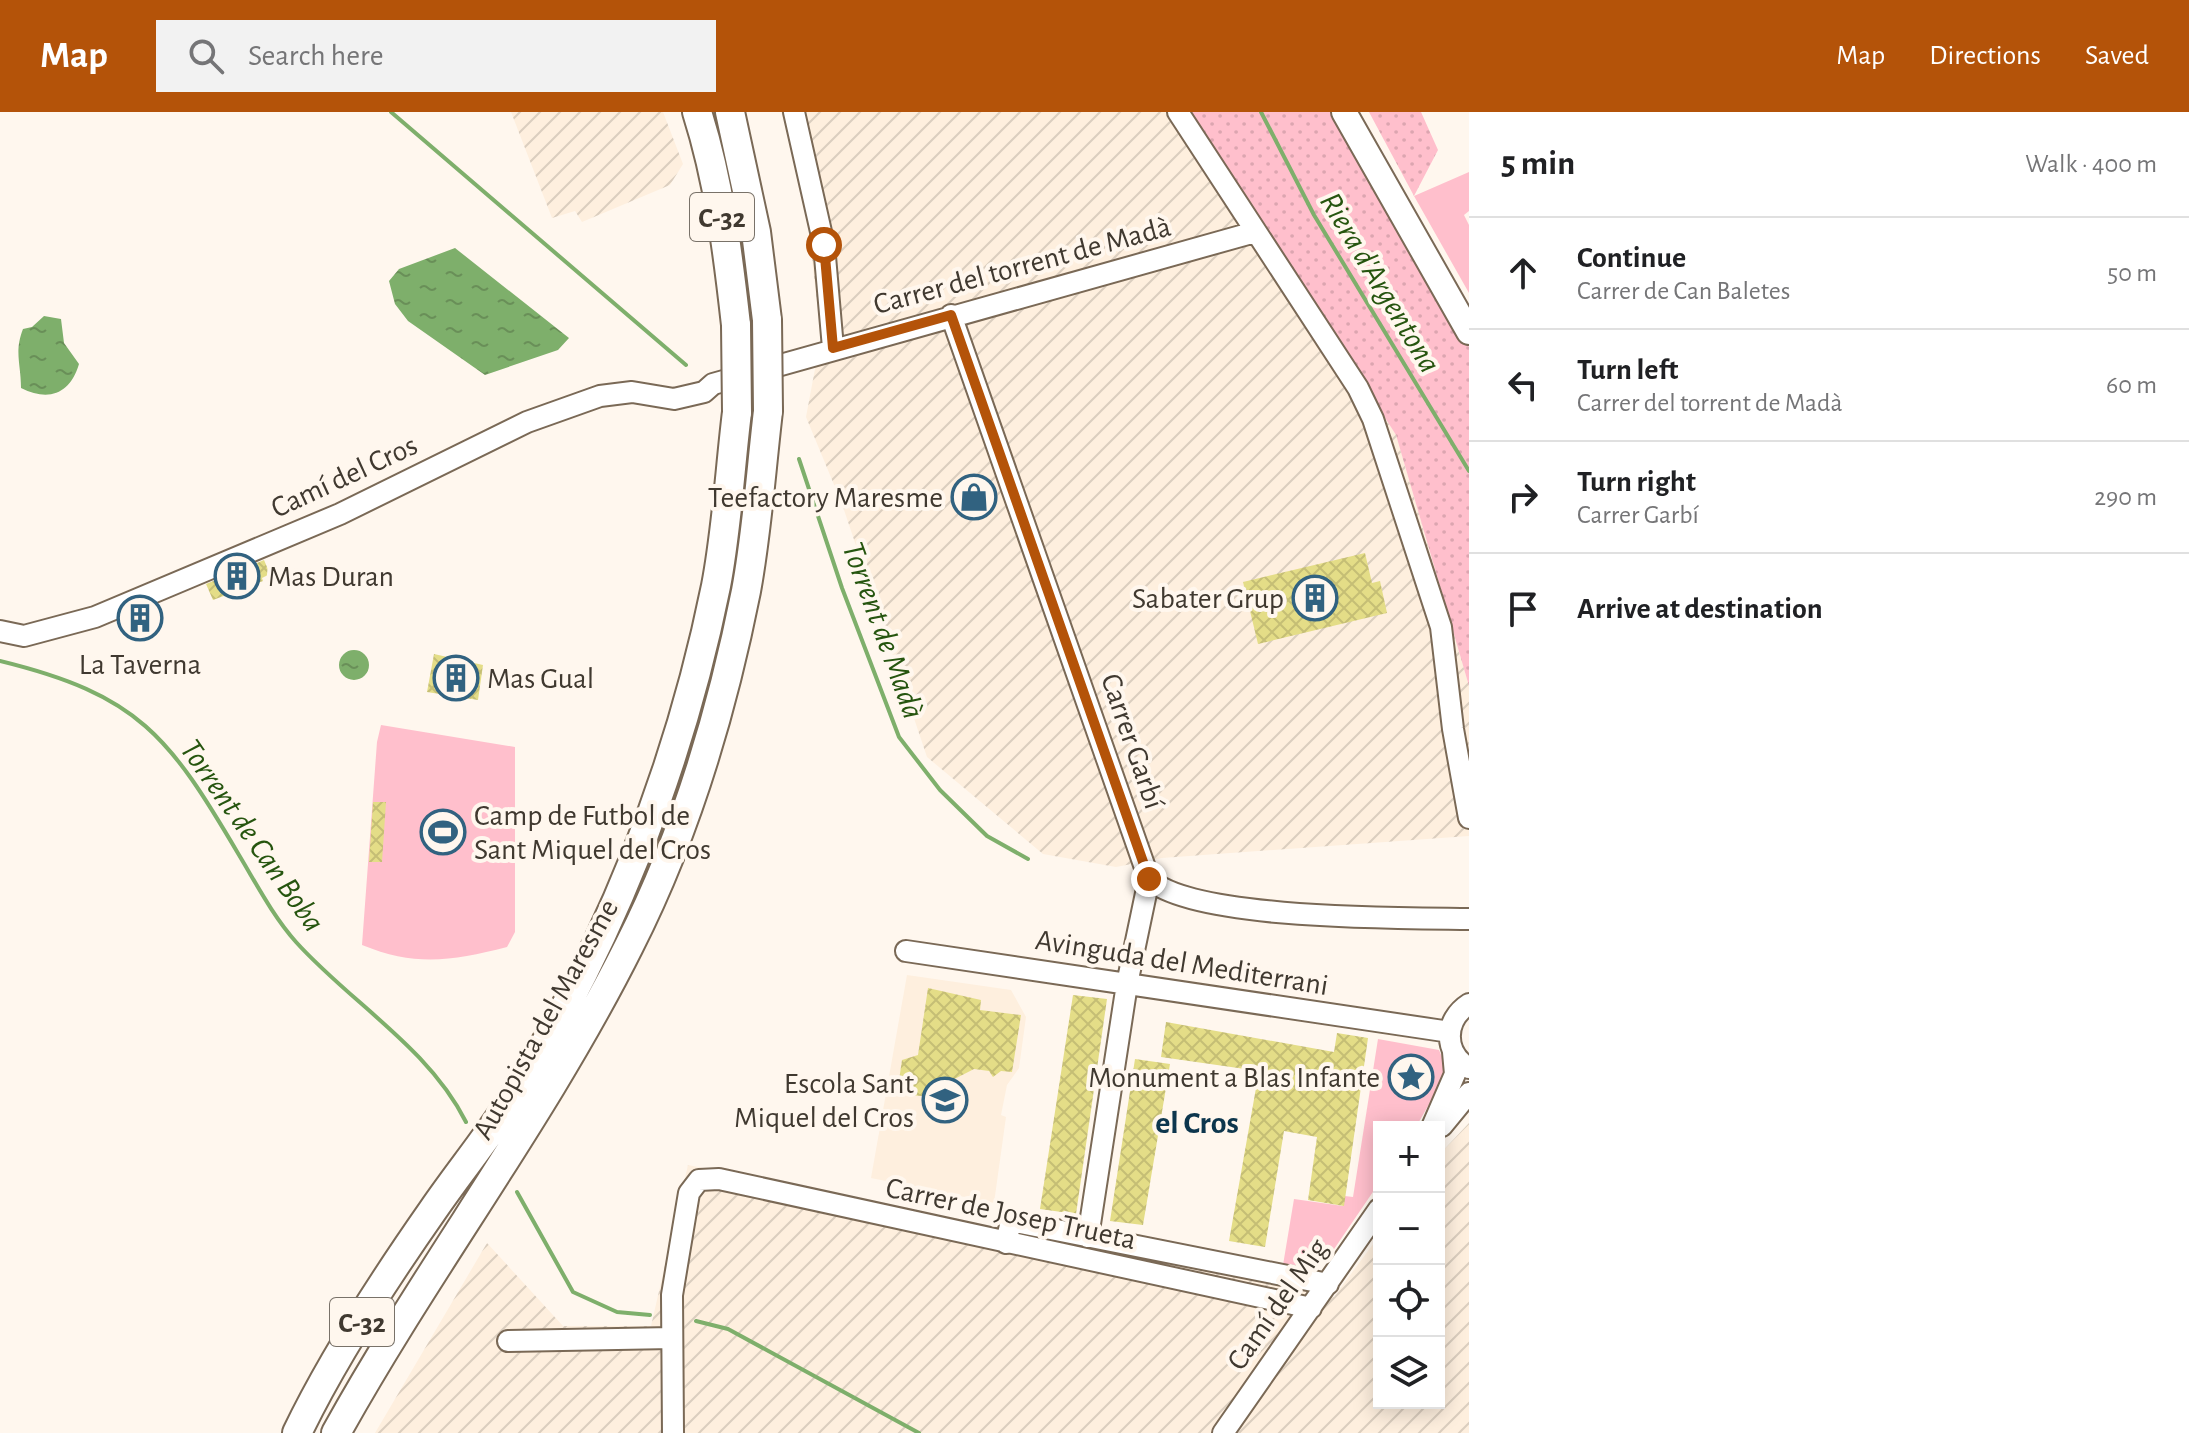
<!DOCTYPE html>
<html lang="en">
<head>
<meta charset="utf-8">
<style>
  :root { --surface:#fff; --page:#f2f2f2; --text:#202124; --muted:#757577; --line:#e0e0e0; --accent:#b45309 }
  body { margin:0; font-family:"Alegreya Sans",sans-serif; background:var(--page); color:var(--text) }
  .controls { position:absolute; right:24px; bottom:24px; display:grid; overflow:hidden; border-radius:0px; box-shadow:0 4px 20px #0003 }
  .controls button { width:72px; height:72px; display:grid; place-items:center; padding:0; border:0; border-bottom:2px solid var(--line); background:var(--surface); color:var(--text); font:40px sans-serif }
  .stop { position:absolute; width:24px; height:24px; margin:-18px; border:6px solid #b45309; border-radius:50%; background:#fff }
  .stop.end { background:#b45309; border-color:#fff; box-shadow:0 2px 8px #0008 }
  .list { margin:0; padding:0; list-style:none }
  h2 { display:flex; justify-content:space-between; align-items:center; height:104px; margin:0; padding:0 32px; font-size:34px }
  h2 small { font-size:26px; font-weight:400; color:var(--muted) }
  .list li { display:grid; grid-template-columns:52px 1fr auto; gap:24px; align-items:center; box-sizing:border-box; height:112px; padding:0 32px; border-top:2px solid var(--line) }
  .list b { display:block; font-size:30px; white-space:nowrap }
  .list p { margin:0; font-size:26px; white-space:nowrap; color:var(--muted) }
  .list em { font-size:26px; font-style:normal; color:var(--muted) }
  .icon { flex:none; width:44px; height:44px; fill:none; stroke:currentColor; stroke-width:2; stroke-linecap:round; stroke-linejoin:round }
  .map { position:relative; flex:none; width:1469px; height:1321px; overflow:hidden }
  header { display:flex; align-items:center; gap:48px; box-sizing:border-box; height:112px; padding:0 40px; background:var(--accent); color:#fff }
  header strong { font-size:38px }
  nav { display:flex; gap:44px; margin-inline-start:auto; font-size:28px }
  .search { width:560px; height:72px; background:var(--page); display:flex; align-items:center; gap:20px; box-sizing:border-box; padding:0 28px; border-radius:0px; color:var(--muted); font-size:30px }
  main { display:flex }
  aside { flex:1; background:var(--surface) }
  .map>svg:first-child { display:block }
  .built { fill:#feefde }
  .industrial { fill:url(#industrial-furrows) }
  .grass { fill:url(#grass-dots) }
  .park { fill:#ffbfcc }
  .water { fill:url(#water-ripples) }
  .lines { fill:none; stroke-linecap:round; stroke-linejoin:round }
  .stream { stroke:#7eaf6b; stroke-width:4 }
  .building { fill:url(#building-cross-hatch) }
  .minor-casing { stroke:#7a6956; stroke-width:24 }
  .major-casing { stroke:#7a6956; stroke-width:28 }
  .highway-casing { stroke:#7a6956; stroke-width:32 }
  .minor { stroke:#fff; stroke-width:20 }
  .major { stroke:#fff; stroke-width:24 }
  .highway { stroke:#fff; stroke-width:28 }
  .highway-bridge-casing { stroke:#7a6956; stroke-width:32; stroke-linecap:butt }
  .highway-bridge { stroke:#fff; stroke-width:28 }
  .route { stroke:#b45309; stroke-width:10 }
  .labels { text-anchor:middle; stroke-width:8; stroke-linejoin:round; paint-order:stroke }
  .shield { fill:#fff7ee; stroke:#797269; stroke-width:2 }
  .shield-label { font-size:28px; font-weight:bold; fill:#403930 }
  .street-label { font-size:30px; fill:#403930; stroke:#fff7ee }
  .poi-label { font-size:30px; fill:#403930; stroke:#fff7ee; text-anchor:end }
  .water-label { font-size:32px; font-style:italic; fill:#26550f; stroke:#fff7ee }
  .neighbourhood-label { font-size:32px; font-weight:bold; fill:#0d364d; stroke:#fff7ee }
</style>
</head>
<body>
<header>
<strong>Map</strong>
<div class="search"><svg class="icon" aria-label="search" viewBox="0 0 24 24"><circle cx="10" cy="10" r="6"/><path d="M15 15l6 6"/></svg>Search here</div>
<nav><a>Map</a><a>Directions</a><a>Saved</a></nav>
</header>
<main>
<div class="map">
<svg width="1469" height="1321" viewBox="0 0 1469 1321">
  <defs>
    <pattern id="industrial-furrows" width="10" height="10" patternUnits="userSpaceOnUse" patternTransform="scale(2)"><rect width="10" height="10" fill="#feefde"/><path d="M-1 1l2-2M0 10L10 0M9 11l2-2" fill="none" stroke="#dbcebf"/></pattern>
    <pattern id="grass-dots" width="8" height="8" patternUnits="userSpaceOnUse" patternTransform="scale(2)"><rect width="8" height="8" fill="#ffbfcc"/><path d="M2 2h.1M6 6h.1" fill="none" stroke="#dca5b0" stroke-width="1.8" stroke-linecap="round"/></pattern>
    <pattern id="water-ripples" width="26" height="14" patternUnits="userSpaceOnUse" patternTransform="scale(2)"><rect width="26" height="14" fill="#7eaf6b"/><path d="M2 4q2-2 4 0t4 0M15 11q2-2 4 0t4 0" fill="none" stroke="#698f58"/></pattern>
    <pattern id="building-cross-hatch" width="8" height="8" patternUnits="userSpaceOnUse" patternTransform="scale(2)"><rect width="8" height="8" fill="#e4dd87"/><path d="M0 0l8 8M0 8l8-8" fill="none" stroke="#c5be75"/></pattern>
  </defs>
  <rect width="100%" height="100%" fill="#fff7ee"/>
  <path class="built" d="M907,863l104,15 15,27 -7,51 -12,17 -6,30 5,2 -12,86 -123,-25z"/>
  <path class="industrial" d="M511,0h152l20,52 -13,21 -88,37 -7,-11 -23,7z
    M781,0h409l206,323 73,251v150l-307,22 -46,9 -73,-13 -116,-97 -85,-253 -36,-87 15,-80 -13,-111 -12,-67z
    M1469,1011v310h-1094l112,-190 76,83h88l37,-161 646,132 45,-61v167h60v-248z"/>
  <path class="grass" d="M1190,0h141l138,235v339l-73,-251z
    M1369,0h52l17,38 -24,46z"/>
  <path class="park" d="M1469,60v39l-5,4 5,10v68l-55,-97z
    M381,613l134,22v185l-8,15c-55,14 -91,20 -145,-2l15,-203z
    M1378,927l61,11 9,21 -32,56h-37v56l-51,75 -25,11 -20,-4 11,-66 49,7 2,-10 8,1z"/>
  <path class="water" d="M455,136l114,90 -11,12 -73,25 -77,-54 -13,-17 -6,-23 10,-12z
    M44,204l17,3 3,24 15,21c-9,30 -30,38 -58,24 0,-24 -7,-36 2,-59l9,-2z
    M339 553a15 15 0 1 1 30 0a15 15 0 1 1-30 0Z"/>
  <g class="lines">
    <path class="stream" d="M391,0l295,253
      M1261,0l53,103 155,256
      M799,347l43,129 57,149 41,53 47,46 41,23
      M0,549c139,34 169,75 239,194 18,30 34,61 57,87 55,61 132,105 170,180
      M517,1080l56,100 44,20 33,3
      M696,1209l32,8 191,104"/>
  </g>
  <path class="building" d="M1365,441l7,30 8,-2 7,32 -129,31 -15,-62z
    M264,448l6,14 -8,4 1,3 -50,19 -7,-16z
    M154,494l6,18 -33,12 -5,-16z
    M434,542l49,11 -5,35 -51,-8z
    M373,690h13l-4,60h-13z
    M928,876l53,12 -1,10 41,5 -9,57 -11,-1 -8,6 -4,-6 -15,-2 -41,21 1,7 -37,-3 5,-34 16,-5z
    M1073,883l34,4 -31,215 -36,-5z
    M1166,910l168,30 3,-19 31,5 -24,168 -36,-6 9,-63 -33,-6 -19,116 -36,-6 30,-170 -98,-14z
    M1135,947l35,5 -27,161 -33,-4z"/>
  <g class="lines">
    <g class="minor-casing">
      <path id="minor" d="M794,0l30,133 9,103
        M1178,0l180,276 15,31 68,208 12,102 16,89
        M951,203l198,564c44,41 254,39 320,40
        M0,519l24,5 71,-19 245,-103 187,-92 73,-26 32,-4 42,7 30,-7 9,-8 542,-152
        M906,839l544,81
        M1469,892c-25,16 -26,48 0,64
        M1442,1014l27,-33
        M1432,1015l23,-53 -2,-22
        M1088,1125l39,-253 22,-105
        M1006,1131l5,-22 317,63
        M508,1229l164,-3
        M673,1321l-1,-138 17,-102 10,-13 20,-1 592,129
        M1223,1321l156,-224"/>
    </g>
    <g class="major-casing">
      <path id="major" d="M1344,0l125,220"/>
    </g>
    <g class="highway-casing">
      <path id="highway" d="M697,0c22,69 31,141 39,213
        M730,0l26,120 11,88
        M297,1321c37,-77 87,-153 136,-223 24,-35 51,-68 74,-103 101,-158 172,-338 209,-521 11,-57 14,-117 21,-174
        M336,1321c92,-166 208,-317 293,-487 56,-110 93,-235 117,-355 11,-59 15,-121 22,-180"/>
    </g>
    <use href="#minor" class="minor"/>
    <use href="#major" class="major"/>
    <use href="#highway" class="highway"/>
    <g class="highway-bridge-casing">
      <path id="highway-bridge" d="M767,208l1,91
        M736,213l1,87"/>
    </g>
    <use href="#highway-bridge" class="highway-bridge"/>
  </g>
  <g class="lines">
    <path class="route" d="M824,133l9,103 118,-33 198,564"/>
  </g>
  <defs>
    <g id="shop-ring" transform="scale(2.3)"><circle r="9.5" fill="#fff7ee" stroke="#316280" stroke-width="1.5"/><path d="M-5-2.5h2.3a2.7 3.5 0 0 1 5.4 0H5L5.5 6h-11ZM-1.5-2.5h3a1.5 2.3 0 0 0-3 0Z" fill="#316280"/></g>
    <g id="building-ring" transform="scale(2.3)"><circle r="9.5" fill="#fff7ee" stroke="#316280" stroke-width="1.5"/><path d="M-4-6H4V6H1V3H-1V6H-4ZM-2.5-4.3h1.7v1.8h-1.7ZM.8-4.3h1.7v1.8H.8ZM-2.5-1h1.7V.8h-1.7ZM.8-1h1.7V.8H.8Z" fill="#316280"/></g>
    <g id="stadium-ring" transform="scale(2.3)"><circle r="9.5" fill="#fff7ee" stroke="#316280" stroke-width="1.5"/><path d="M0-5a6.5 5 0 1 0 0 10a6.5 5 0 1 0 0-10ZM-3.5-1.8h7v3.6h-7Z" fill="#316280"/></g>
    <g id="sight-ring" transform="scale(2.3)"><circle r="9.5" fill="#fff7ee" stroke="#316280" stroke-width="1.5"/><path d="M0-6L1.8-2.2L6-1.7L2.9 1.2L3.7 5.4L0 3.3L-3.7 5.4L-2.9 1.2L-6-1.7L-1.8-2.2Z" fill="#316280"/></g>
    <g id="school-ring" transform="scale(2.3)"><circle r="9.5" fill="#fff7ee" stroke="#316280" stroke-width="1.5"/><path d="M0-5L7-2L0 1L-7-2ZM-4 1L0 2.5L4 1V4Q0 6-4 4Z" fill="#316280"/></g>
  </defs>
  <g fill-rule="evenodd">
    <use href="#shop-ring" x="974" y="385"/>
    <use href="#building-ring" x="237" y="464"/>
    <use href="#building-ring" x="1315" y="486"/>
    <use href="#building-ring" x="140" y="506"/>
    <use href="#building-ring" x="456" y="566"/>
    <use href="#stadium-ring" x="443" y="720"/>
    <use href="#sight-ring" x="1411" y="965"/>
    <use href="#school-ring" x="945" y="988"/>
  </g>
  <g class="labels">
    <g class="shield">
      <rect x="690" y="81" width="64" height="48" rx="6"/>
      <rect x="330" y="1186" width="64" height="48" rx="6"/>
    </g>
    <g class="shield-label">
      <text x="722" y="115">C-32</text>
      <text x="362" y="1220">C-32</text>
    </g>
    <g class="street-label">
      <text transform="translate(1022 153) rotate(-15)" y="10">Carrer del torrent de Madà</text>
      <text transform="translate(344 364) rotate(-25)" y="10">Camí del Cros</text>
      <text transform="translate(1133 629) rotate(71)" y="10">Carrer Garbí</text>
      <text transform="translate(1182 850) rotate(9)" y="10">Avinguda del Mediterrani</text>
      <text transform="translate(545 907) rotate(-61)" y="10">Autopista del Maresme</text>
      <text transform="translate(1011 1101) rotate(12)" y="10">Carrer de Josep Trueta</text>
      <text transform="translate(1277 1192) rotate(-55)" y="10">Camí del Mig</text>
    </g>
    <g class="poi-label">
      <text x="943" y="395">Teefactory Maresme</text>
      <text x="268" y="474" text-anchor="start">Mas Duran</text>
      <text x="1284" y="496">Sabater Grup</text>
      <text x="140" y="562" text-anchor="middle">La Taverna</text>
      <text x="487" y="576" text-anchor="start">Mas Gual</text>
      <text x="474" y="713" text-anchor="start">Camp de Futbol de<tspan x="474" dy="34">Sant Miquel del Cros</tspan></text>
      <text x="1380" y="975">Monument a Blas Infante</text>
      <text x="914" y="981">Escola Sant<tspan x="914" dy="34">Miquel del Cros</tspan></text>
    </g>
    <g class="water-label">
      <text transform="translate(1381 170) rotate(59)" y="11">Riera d'Argentona</text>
      <text transform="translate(884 518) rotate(70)" y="11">Torrent de Madà</text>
      <text transform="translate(253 723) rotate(55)" y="11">Torrent de Can Boba</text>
    </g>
    <g class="neighbourhood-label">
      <text x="1197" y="1021">el Cros</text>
    </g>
  </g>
</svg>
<div class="controls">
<button>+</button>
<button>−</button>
<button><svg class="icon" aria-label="locate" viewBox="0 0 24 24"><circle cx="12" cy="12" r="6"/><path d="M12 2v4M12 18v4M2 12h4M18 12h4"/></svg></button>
<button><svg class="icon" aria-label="layers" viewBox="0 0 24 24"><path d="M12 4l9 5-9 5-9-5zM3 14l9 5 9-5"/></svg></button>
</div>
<div class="stop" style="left:824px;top:133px"></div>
<div class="stop end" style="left:1149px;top:767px"></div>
</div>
<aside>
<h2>5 min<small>Walk · 400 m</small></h2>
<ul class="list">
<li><svg class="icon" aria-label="ahead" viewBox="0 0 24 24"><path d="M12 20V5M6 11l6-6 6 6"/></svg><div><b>Continue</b><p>Carrer de Can Baletes</p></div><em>50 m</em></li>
<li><svg class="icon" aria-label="left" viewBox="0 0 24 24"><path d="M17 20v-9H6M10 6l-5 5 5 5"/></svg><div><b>Turn left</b><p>Carrer del torrent de Madà</p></div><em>60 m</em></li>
<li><svg class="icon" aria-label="right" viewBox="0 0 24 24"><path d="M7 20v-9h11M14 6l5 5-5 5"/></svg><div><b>Turn right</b><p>Carrer Garbí</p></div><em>290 m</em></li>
<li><svg class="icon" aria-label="arrive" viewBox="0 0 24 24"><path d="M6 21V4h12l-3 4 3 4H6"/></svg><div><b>Arrive at destination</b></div></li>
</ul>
</aside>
</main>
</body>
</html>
